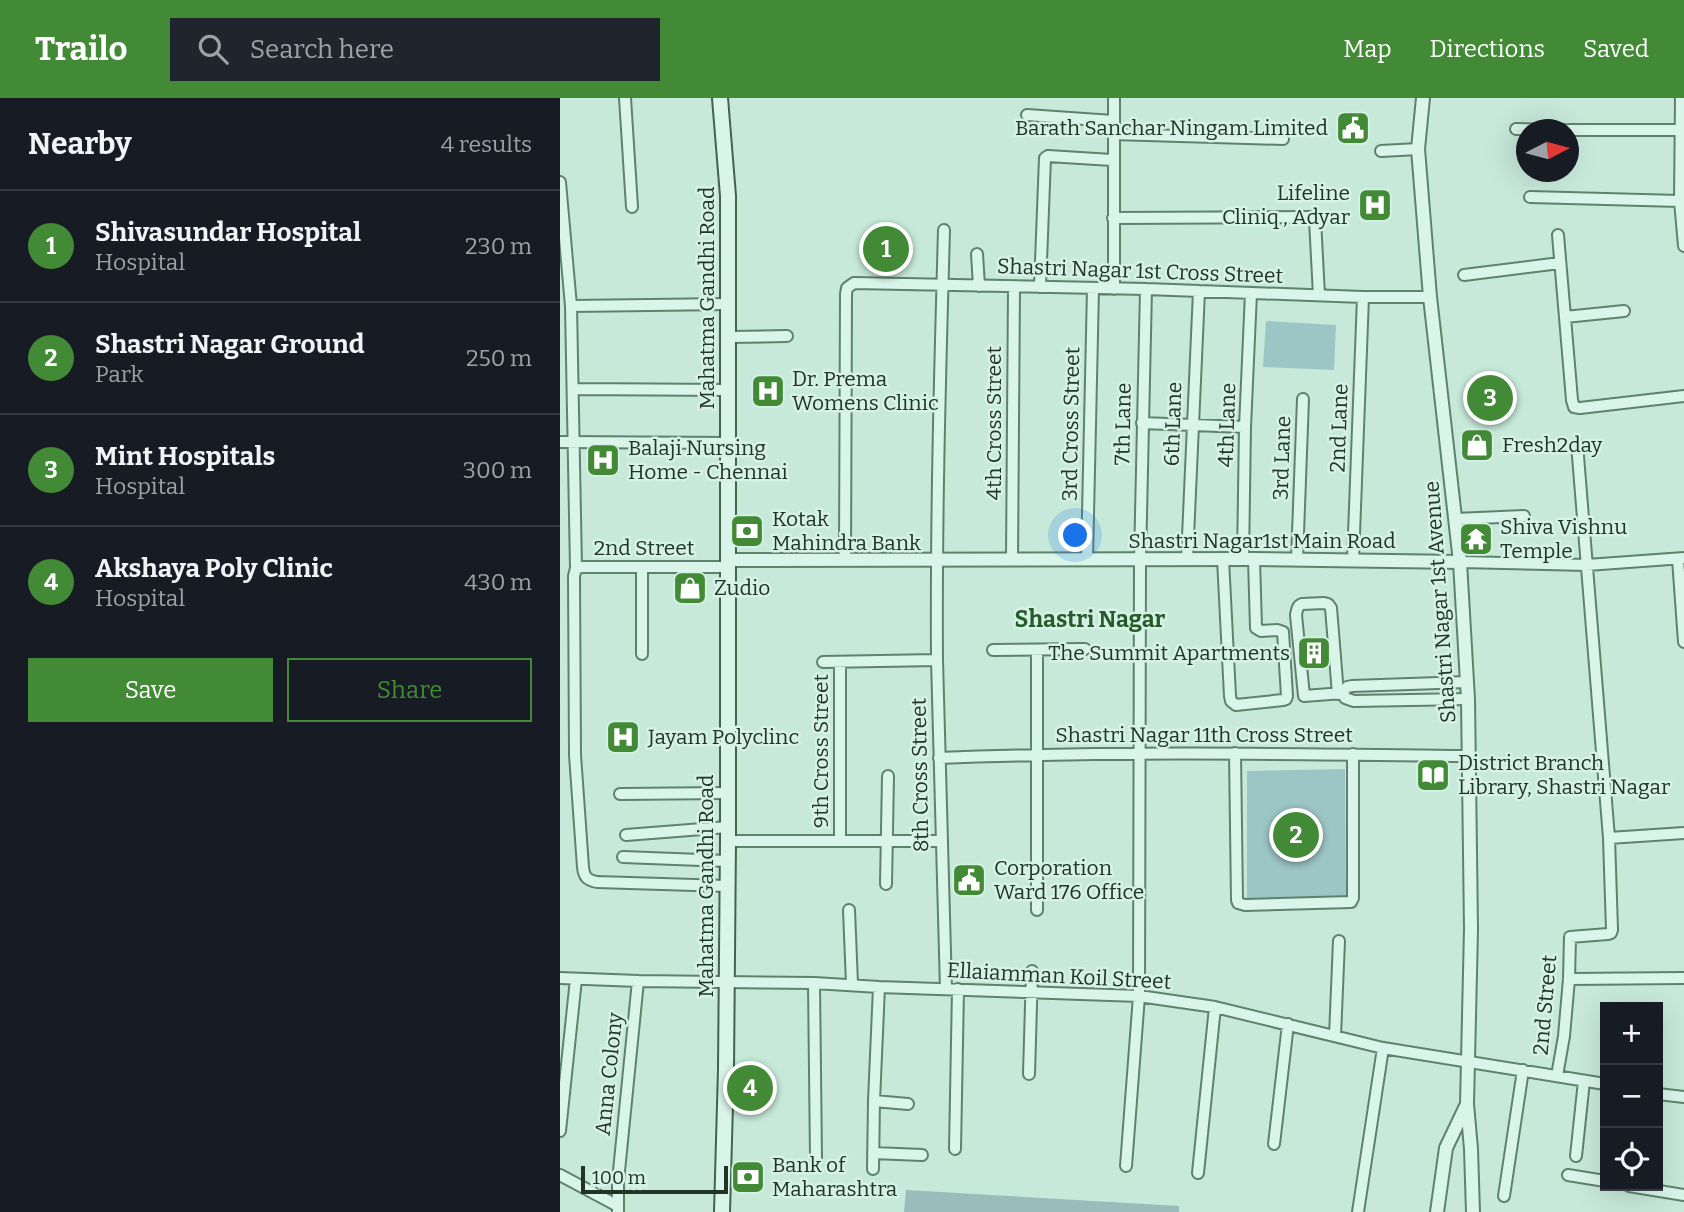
<!DOCTYPE html>
<html lang="en">
<head>
<meta charset="utf-8">
<style>
  :root { --surface:#171b24; --page:#20242c; --text:#f1f3f6; --muted:#9ea1a6; --line:#363941; --accent:#428a36 }
  body { margin:0; font-family:Bitter,serif; background:var(--page); color:var(--text) }
  .controls { position:absolute; right:21px; bottom:21px; display:grid; overflow:hidden; border-radius:0px; box-shadow:0 7px 28px #0002 }
  .controls button { width:63px; height:63px; display:grid; place-items:center; padding:0; border:0; border-bottom:2px solid var(--line); background:var(--surface); color:var(--text); font:35px sans-serif }
  .compass { position:absolute; left:956px; top:21px; width:63px; height:63px; border-radius:50%; background:var(--surface); box-shadow:0 7px 28px #0002; rotate:84deg }
  .scale { position:absolute; left:21px; bottom:18px; width:147px; box-sizing:border-box; padding-left:7px; border:4px solid #203427; border-top:0; font-size:19px; line-height:24px; white-space:nowrap; color:#203427; -webkit-text-stroke:5px #d6f1e6; paint-order:stroke }
  .you { position:absolute; left:516px; top:438px; width:24px; height:24px; margin:-18px; border:5px solid #fff; border-radius:50%; background:#1a73e8; box-shadow:0 0 0 10px #1a73e833 }
  .badge { display:grid; place-items:center; width:46px; height:46px; border-radius:50%; background:var(--accent); color:#fff; font-size:23px; font-weight:700 }
  .pin { position:absolute; translate:-50% -50%; border:4px solid #fff; box-shadow:0 2px 7px #0006 }
  .list { margin:0; padding:0; list-style:none }
  h2 { display:flex; justify-content:space-between; align-items:center; height:91px; margin:0; padding:0 28px; font-size:30px }
  h2 small { font-size:23px; font-weight:400; color:var(--muted) }
  .list li { display:grid; grid-template-columns:46px 1fr auto; gap:21px; align-items:center; box-sizing:border-box; height:112px; padding:0 28px; border-top:2px solid var(--line) }
  .list b { display:block; font-size:26px; white-space:nowrap }
  .list p { margin:0; font-size:23px; white-space:nowrap; color:var(--muted) }
  .list em { font-size:23px; font-style:normal; color:var(--muted) }
  .actions { display:flex; gap:14px; padding:21px 28px }
  .actions a { flex:1; padding:16px 0; border:2px solid var(--accent); border-radius:0px; text-align:center; font-size:24px; color:var(--accent) }
  .actions .main { background:var(--accent); color:#fff }
  .icon { flex:none; width:38px; height:38px; fill:none; stroke:currentColor; stroke-width:2; stroke-linecap:round; stroke-linejoin:round }
  .map { position:relative; flex:none; width:1124px; height:1114px; overflow:hidden }
  header { display:flex; align-items:center; gap:42px; box-sizing:border-box; height:98px; padding:0 35px; background:var(--accent); color:#fff }
  header strong { font-size:33px }
  nav { display:flex; gap:38px; margin-inline-start:auto; font-size:24px }
  .search { width:490px; height:63px; background:var(--page); display:flex; align-items:center; gap:18px; box-sizing:border-box; padding:0 24px; border-radius:0px; color:var(--muted); font-size:26px }
  main { display:flex }
  aside { flex:1; background:var(--surface) }
  .map>svg:first-child { display:block }
  .green { fill:#9cc6c5 }
  .cemetery { fill:#9abcbb }
  .lines { fill:none; stroke-linecap:round; stroke-linejoin:round }
  .minor-casing { stroke:#5f826d; stroke-width:14 }
  .tertiary-casing { stroke:#5f826d; stroke-width:16 }
  .secondary-casing { stroke:#42644e; stroke-width:18 }
  .minor { stroke:#d9f5e9; stroke-width:10 }
  .tertiary { stroke:#d9f5e9; stroke-width:12 }
  .secondary { stroke:#d9f5e9; stroke-width:14 }
  .labels { text-anchor:middle; stroke-width:5; stroke-linejoin:round; paint-order:stroke }
  .poi-label { font-size:21px; fill:#203427; stroke:#d6f1e6; text-anchor:start }
  .street-label { font-size:21px; fill:#203427; stroke:#d6f1e6 }
  .neighbourhood-label { font-size:23px; font-weight:bold; fill:#255c29; stroke:#d6f1e6 }
</style>
</head>
<body>
<header>
<strong>Trailo</strong>
<div class="search"><svg class="icon" aria-label="search" viewBox="0 0 24 24"><circle cx="10" cy="10" r="6"/><path d="M15 15l6 6"/></svg>Search here</div>
<nav><a>Map</a><a>Directions</a><a>Saved</a></nav>
</header>
<main>
<aside>
<h2>Nearby<small>4 results</small></h2>
<ul class="list">
<li><span class="badge">1</span><div><b>Shivasundar Hospital</b><p>Hospital</p></div><em>230 m</em></li>
<li><span class="badge">2</span><div><b>Shastri Nagar Ground</b><p>Park</p></div><em>250 m</em></li>
<li><span class="badge">3</span><div><b>Mint Hospitals</b><p>Hospital</p></div><em>300 m</em></li>
<li><span class="badge">4</span><div><b>Akshaya Poly Clinic</b><p>Hospital</p></div><em>430 m</em></li>
</ul>
<div class="actions"><a class="main">Save</a><a>Share</a></div>
</aside>
<div class="map">
<svg width="1124" height="1114" viewBox="0 0 1124 1114">
  <rect width="100%" height="100%" fill="#c7e9da"/>
  <path class="green" d="M706,223l70,4 -2,45 -71,-3z
    M785,671l1,131h-99v-129z"/>
  <path class="cemetery" d="M346,1092l273,16v6h-275z"/>
  <g class="lines">
    <g class="minor-casing">
      <path id="minor" d="M65,0l7,109
        M554,0v191
        M1121,0l-1,103 4,45
        M467,17l86,6
        M956,31l49,1
        M1009,32h111
        M553,36l170,5
        M821,53l37,-2
        M0,84l11,124 5,262
        M970,99l150,4
        M553,120l199,-1 3,3 4,75
        M384,132c-4,143 -8,286 -7,430 2,109 5,219 9,329
        M998,137l14,165 2,7 6,1 104,-12
        M417,156l2,32
        M904,177l96,-12
        M480,189l5,-129 3,-2 64,4
        M11,208l158,-2
        M1005,219l59,-6
        M169,239l58,-1
        M13,291l156,1
        M582,325l103,4
        M0,344l168,1
        M895,421l69,-3
        M285,461l1,-265 1,-6 7,-5 292,6 217,8h67
        M627,461l12,-268
        M663,461l7,137 1,5 5,4 47,-5 3,-1 1,-3 -4,-64 -6,-2 -16,1 -5,-3 -2,-69
        M683,461l2,-132 6,-134
        M1118,461l6,83
        M452,462l2,-273
        M527,462l6,-271
        M737,462l6,-161
        M793,462l10,-263
        M900,464l127,3 97,-7
        M82,469v87
        M433,552l92,-1
        M477,552v260
        M263,564l114,-2
        M280,564v179
        M783,595l2,5 9,3 114,-2
        M778,596l-7,-86 -3,-4 -4,-1 -22,1c-5,2 -5,6 -6,11l8,81 39,-3 4,-6 5,-1 115,-4
        M675,655l2,147 1,3 7,2 106,-3 2,-4v-144
        M379,660c177,-7 354,-4 530,-2
        M60,696l107,-1
        M66,737l102,-8
        M1049,740l75,-5
        M168,743h213
        M63,759l104,4
        M326,786l2,-108
        M167,788l-130,-4c-10,-2 -13,-5 -14,-15l-8,-112 -1,-179 2,-8 7,-1h145
        M289,812l3,74
        M0,880l78,3 176,2 65,4 260,9 76,11 168,41 222,36
        M1009,881l115,-1
        M254,885l2,176
        M775,938l4,-95
        M469,976l3,-103
        M997,978l7,-40 5,-57 1,-42 38,-3 3,-1 1,-3 -3,-92 -32,-394
        M1098,996l26,3
        M314,1003l34,3
        M0,1033l16,-152
        M714,1046l14,-120
        M395,1051l3,-160
        M313,1055l49,2
        M1016,1058l8,-75
        M566,1068l13,-170 1,-436 6,-271
        M313,1071l1,-68 5,-114
        M638,1075l17,-166
        M0,1077l58,31
        M1008,1077l37,6
        M1069,1088l55,9
        M944,1098l19,-126
        M58,1114v-31l20,-200
        M798,1114l25,-164"/>
    </g>
    <g class="tertiary-casing">
      <path id="tertiary" d="M863,0l-5,51 12,148 30,265 8,137 3,230 -4,175 4,45 2,63
        M168,462l526,-1 206,3
        M877,1114l9,-64 21,-44"/>
    </g>
    <g class="secondary-casing">
      <path id="secondary" d="M160,0l8,98v645l-2,228 -4,143"/>
    </g>
    <use href="#minor" class="minor"/>
    <use href="#tertiary" class="tertiary"/>
    <use href="#secondary" class="secondary"/>
  </g>
  <defs>
    <g id="civic-square" transform="scale(1.75)"><rect x="-9" y="-9" width="18" height="18" rx="4" fill="#428a36" stroke="#d6f1e6"/><path d="M-.6-6.5H3V-4.5H.6V-3L4-1V1h2V6H-6V1h2V-1L-.6-3ZM-1.2 2.5V6h2.4V2.5Z" fill="#fff"/></g>
    <g id="hospital-square" transform="scale(1.75)"><rect x="-9" y="-9" width="18" height="18" rx="4" fill="#428a36" stroke="#d6f1e6"/><path d="M-5-5h3v3.5h4V-5h3V5h-3V1.5h-4V5h-3Z" fill="#fff"/></g>
    <g id="shop-square" transform="scale(1.75)"><rect x="-9" y="-9" width="18" height="18" rx="4" fill="#428a36" stroke="#d6f1e6"/><path d="M-5-2.5h2.3a2.7 3.5 0 0 1 5.4 0H5L5.5 6h-11ZM-1.5-2.5h3a1.5 2.3 0 0 0-3 0Z" fill="#fff"/></g>
    <g id="bank-square" transform="scale(1.75)"><rect x="-9" y="-9" width="18" height="18" rx="4" fill="#428a36" stroke="#d6f1e6"/><path d="M-6-4H6V4H-6ZM0-2.3a2.3 2.3 0 1 0 0 4.6a2.3 2.3 0 1 0 0-4.6Z" fill="#fff"/></g>
    <g id="temple-square" transform="scale(1.75)"><rect x="-9" y="-9" width="18" height="18" rx="4" fill="#428a36" stroke="#d6f1e6"/><path d="M0-6L5-2H3V0L6.5 2.5H4V6H1.5V3h-3V6H-4V2.5H-6.5L-3 0V-2H-5Z" fill="#fff"/></g>
    <g id="building-square" transform="scale(1.75)"><rect x="-9" y="-9" width="18" height="18" rx="4" fill="#428a36" stroke="#d6f1e6"/><path d="M-4-6H4V6H1V3H-1V6H-4ZM-2.5-4.3h1.7v1.8h-1.7ZM.8-4.3h1.7v1.8H.8ZM-2.5-1h1.7V.8h-1.7ZM.8-1h1.7V.8H.8Z" fill="#fff"/></g>
    <g id="library-square" transform="scale(1.75)"><rect x="-9" y="-9" width="18" height="18" rx="4" fill="#428a36" stroke="#d6f1e6"/><path d="M-6-4Q-3-5.5-.7-3.5V5Q-3 3-6 4ZM6-4Q3-5.5 .7-3.5V5Q3 3 6 4Z" fill="#fff"/></g>
  </defs>
  <g fill-rule="evenodd">
    <use href="#civic-square" x="793" y="30"/>
    <use href="#hospital-square" x="815" y="107"/>
    <use href="#hospital-square" x="208" y="293"/>
    <use href="#shop-square" x="917" y="347"/>
    <use href="#hospital-square" x="43" y="362"/>
    <use href="#bank-square" x="187" y="433"/>
    <use href="#temple-square" x="916" y="441"/>
    <use href="#shop-square" x="130" y="490"/>
    <use href="#building-square" x="754" y="555"/>
    <use href="#hospital-square" x="63" y="639"/>
    <use href="#library-square" x="873" y="677"/>
    <use href="#civic-square" x="409" y="782"/>
    <use href="#bank-square" x="188" y="1079"/>
  </g>
  <g class="labels">
    <g class="poi-label">
      <text x="768" y="37" text-anchor="end">Barath Sanchar Ningam Limited</text>
      <text x="790" y="102" text-anchor="end">Lifeline<tspan x="790" dy="24">Cliniq , Adyar</tspan></text>
      <text x="232" y="288">Dr. Prema<tspan x="232" dy="24">Womens Clinic</tspan></text>
      <text x="942" y="354">Fresh2day</text>
      <text x="68" y="357">Balaji Nursing<tspan x="68" dy="24">Home - Chennai</tspan></text>
      <text x="212" y="428">Kotak<tspan x="212" dy="24">Mahindra Bank</tspan></text>
      <text x="940" y="436">Shiva Vishnu<tspan x="940" dy="24">Temple</tspan></text>
      <text x="154" y="497">Zudio</text>
      <text x="730" y="562" text-anchor="end">The Summit Apartments</text>
      <text x="88" y="646">Jayam Polyclinc</text>
      <text x="898" y="672">District Branch<tspan x="898" dy="24">Library, Shastri Nagar</tspan></text>
      <text x="434" y="777">Corporation<tspan x="434" dy="24">Ward 176 Office</tspan></text>
      <text x="212" y="1074">Bank of<tspan x="212" dy="24">Maharashtra</tspan></text>
    </g>
    <g class="street-label">
      <text transform="translate(580 173) rotate(2)" y="7">Shastri Nagar 1st Cross Street</text>
      <text transform="translate(147 200) rotate(-90)" y="7">Mahatma Gandhi Road</text>
      <text transform="translate(434 325) rotate(-90)" y="7">4th Cross Street</text>
      <text transform="translate(511 326) rotate(-89)" y="7">3rd Cross Street</text>
      <text transform="translate(563 326) rotate(-89)" y="7">7th Lane</text>
      <text transform="translate(613 326) rotate(-88)" y="7">6th Lane</text>
      <text transform="translate(667 327) rotate(-88)" y="7">4th Lane</text>
      <text transform="translate(779 330) rotate(-88)" y="7">2nd Lane</text>
      <text transform="translate(722 360) rotate(-88)" y="7">3rd Lane</text>
      <text x="702" y="450">Shastri Nagar1st Main Road</text>
      <text x="84" y="457">2nd Street</text>
      <text transform="translate(880 504) rotate(-94)" y="7">Shastri Nagar 1st Avenue</text>
      <text x="644" y="644">Shastri Nagar 11th Cross Street</text>
      <text transform="translate(261 653) rotate(-90)" y="7">9th Cross Street</text>
      <text transform="translate(360 677) rotate(-91)" y="7">8th Cross Street</text>
      <text transform="translate(146 788) rotate(-90)" y="7">Mahatma Gandhi Road</text>
      <text transform="translate(499 878) rotate(3)" y="7">Ellaiamman Koil Street</text>
      <text transform="translate(985 907) rotate(-85)" y="7">2nd Street</text>
      <text transform="translate(49 976) rotate(-84)" y="7">Anna Colony</text>
    </g>
    <g class="neighbourhood-label">
      <text x="530" y="529">Shastri Nagar</text>
    </g>
  </g>
</svg>
<div class="controls">
<button>+</button>
<button>−</button>
<button><svg class="icon" aria-label="locate" viewBox="0 0 24 24"><circle cx="12" cy="12" r="6"/><path d="M12 2v4M12 18v4M2 12h4M18 12h4"/></svg></button>
</div>
<svg class="compass" viewBox="-18 -18 36 36"><path d="M0-13l5 13h-10z" fill="#e53935"/><path d="M0 13l5-13h-10z" fill="#9ea1a6"/></svg>
<div class="scale">100 m</div>
<div class="you"></div>
<div class="pin badge" style="left:326px;top:151px">1</div>
<div class="pin badge" style="left:736px;top:737px">2</div>
<div class="pin badge" style="left:930px;top:300px">3</div>
<div class="pin badge" style="left:190px;top:990px">4</div>
</div>
</main>
</body>
</html>
